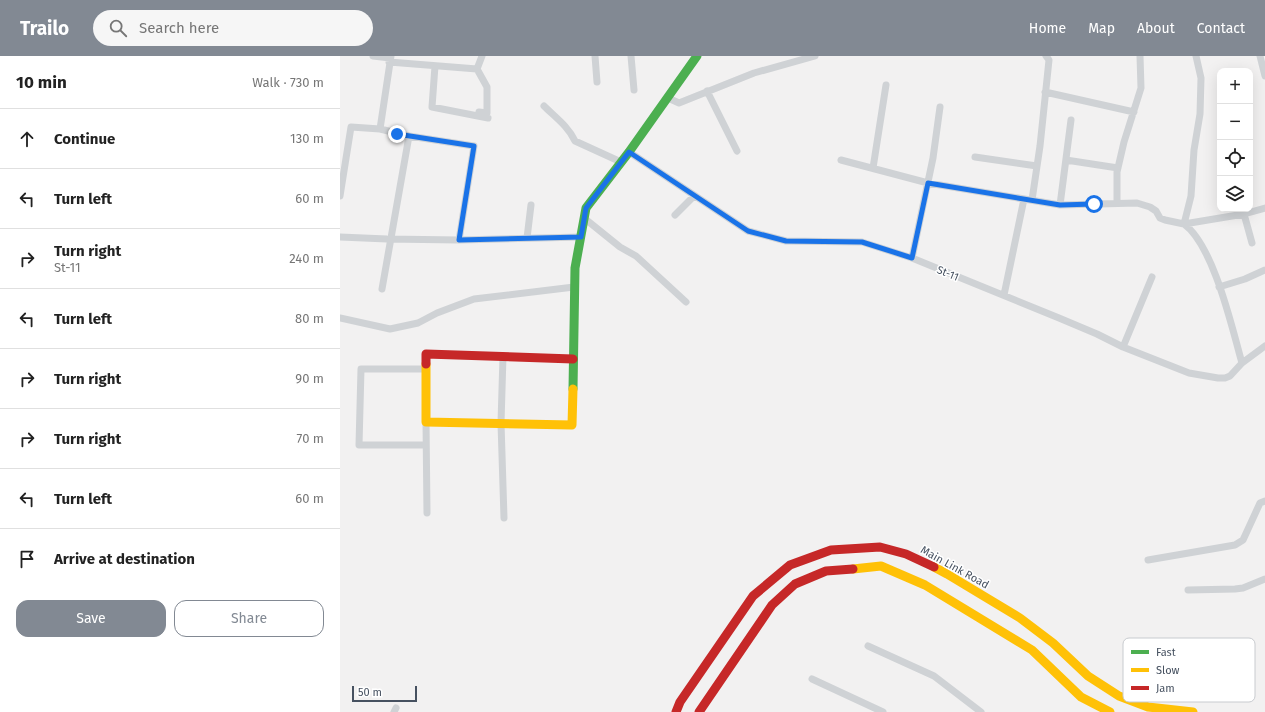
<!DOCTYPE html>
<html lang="en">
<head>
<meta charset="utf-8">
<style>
  :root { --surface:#fff; --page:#f6f6f6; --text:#222; --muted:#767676; --line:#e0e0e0; --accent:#828993 }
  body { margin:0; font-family:"Fira Sans",sans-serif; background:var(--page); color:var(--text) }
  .controls { position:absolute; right:12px; top:12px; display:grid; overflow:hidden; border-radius:8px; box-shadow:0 4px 16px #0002 }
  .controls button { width:36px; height:36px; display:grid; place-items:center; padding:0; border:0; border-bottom:1px solid var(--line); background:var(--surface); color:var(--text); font:20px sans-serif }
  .scale { position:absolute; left:12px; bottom:10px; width:65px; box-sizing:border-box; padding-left:4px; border:2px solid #465160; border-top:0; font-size:11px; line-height:14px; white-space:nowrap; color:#465160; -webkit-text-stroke:3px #fff; paint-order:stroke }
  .stop { position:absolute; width:12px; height:12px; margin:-9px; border:3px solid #1a73e8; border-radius:50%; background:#fff }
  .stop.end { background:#1a73e8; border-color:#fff; box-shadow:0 1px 4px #0008 }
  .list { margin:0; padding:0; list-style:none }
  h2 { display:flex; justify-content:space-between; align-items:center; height:52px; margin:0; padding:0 16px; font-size:17px }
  h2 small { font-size:13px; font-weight:400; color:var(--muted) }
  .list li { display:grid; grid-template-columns:26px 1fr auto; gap:12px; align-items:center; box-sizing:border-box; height:60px; padding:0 16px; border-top:1px solid var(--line) }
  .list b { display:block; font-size:15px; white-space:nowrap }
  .list p { margin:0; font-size:13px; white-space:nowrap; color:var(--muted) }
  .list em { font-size:13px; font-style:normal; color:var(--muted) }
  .actions { display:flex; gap:8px; padding:12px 16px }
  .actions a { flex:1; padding:9px 0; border:1px solid var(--accent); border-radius:12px; text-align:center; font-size:14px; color:var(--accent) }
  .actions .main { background:var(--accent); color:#fff }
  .icon { flex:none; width:22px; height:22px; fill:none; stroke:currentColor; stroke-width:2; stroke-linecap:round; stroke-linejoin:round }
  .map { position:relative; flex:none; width:925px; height:656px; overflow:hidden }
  header { display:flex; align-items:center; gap:24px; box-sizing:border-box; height:56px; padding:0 20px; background:var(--accent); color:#fff }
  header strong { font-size:19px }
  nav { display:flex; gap:22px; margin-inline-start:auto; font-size:14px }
  .search { width:280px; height:36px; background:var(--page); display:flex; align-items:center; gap:10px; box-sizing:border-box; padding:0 14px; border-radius:22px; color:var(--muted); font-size:15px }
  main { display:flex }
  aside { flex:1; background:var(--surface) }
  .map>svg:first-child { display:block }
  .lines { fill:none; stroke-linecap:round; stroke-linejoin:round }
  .street { stroke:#cfd2d5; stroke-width:7 }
  .fast { stroke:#4caf50; stroke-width:9 }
  .slow { stroke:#ffc107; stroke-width:9 }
  .jam { stroke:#c62828; stroke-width:9 }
  .route { stroke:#1a73e8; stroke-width:5 }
  .labels { text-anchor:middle; stroke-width:3; stroke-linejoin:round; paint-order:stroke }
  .street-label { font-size:11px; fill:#465160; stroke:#fff }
  .key { fill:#fff; stroke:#c8cbcf; stroke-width:1 }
  .key-label { font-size:11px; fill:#465160 }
</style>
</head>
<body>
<header>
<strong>Trailo</strong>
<div class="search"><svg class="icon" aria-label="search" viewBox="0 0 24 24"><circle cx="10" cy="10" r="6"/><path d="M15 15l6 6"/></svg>Search here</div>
<nav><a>Home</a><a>Map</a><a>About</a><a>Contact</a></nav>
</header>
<main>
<aside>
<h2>10 min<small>Walk · 730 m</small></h2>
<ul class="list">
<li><svg class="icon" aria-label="ahead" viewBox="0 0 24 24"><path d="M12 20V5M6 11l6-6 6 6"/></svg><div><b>Continue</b></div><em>130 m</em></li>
<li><svg class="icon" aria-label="left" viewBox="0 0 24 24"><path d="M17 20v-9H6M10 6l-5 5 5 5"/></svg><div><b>Turn left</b></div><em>60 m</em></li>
<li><svg class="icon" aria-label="right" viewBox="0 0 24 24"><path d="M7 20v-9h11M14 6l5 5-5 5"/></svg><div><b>Turn right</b><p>St-11</p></div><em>240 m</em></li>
<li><svg class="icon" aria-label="left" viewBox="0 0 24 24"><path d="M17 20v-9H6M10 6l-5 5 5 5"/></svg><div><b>Turn left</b></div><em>80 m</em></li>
<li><svg class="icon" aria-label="right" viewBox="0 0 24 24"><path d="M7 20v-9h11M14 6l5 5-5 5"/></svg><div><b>Turn right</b></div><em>90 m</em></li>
<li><svg class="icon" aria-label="right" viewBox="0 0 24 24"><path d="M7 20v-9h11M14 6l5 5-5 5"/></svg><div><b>Turn right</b></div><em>70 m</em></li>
<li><svg class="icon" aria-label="left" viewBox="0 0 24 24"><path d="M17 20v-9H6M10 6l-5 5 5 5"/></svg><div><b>Turn left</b></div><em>60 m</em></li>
<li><svg class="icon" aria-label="arrive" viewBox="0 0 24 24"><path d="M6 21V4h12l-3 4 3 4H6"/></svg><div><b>Arrive at destination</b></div></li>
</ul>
<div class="actions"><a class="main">Save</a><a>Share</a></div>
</aside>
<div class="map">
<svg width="925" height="656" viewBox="0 0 925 656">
  <rect width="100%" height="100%" fill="#f2f1f1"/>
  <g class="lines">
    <path class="street" d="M33,0l17,2
      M255,0l2,26
      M291,0l3,34
      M856,0l5,22 -1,36 -6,36 -3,46 -7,28c30,22 48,104 58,139
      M920,0l5,20
      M49,6l88,7
      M95,10l-3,41 56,11
      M367,35l30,60
      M705,36l89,20
      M328,42l11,5 75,-30 61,-17
      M204,50c11,11 24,20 31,35l46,21
      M139,56l8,1v-26l-10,-18 5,-13
      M40,73l11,-73
      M289,96l119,79 38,10 76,1 50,16 147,60 38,16 26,13 66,26 29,5h7l5,-2 12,-13 23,-17
      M635,101l62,9
      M501,104l87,23 132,22 77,-2 13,4 6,4 4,7 5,2 19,4 60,-10 21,-6
      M726,104l52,8
      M533,112l13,-83
      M0,140l11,-69 29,2 29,7 65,10 -15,94
      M692,144l8,-54 9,-86 -3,-4
      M777,147v-31l7,-30 17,-54 -1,-32
      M720,149l11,-85
      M904,158l8,29
      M335,159l19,-19
      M244,162l36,29 16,9 50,46
      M0,181l47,2 72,1 122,-3
      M187,182l4,-33
      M572,202l21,-100 7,-51
      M879,231l26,-8 20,-9
      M42,233l27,-153
      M664,239l20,-96
      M0,262l50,11 28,-6 19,-10 37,-14 100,-12
      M783,291l29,-70
      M163,300l-2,67 3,95
      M86,313h-65l-2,76h67
      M86,366l1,91
      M808,504l87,-15 8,-5 17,-37 5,-2
      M848,534l47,-1 8,-1 22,-9
      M528,590l66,30 47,36
      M472,623l71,33
      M54,656l2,-4"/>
    <path class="fast" d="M233,333l2,-121 11,-60 43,-56 68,-96"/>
    <path class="slow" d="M86,308v58l146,3 1,-36
      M594,511l13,7 73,44 33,25 35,33 31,20 29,11 45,5
      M513,513l28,-3 44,19 107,65 49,47 29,15"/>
    <path class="jam" d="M86,308v-10l147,5
      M336,656l4,-10 73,-106 37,-31 41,-15 49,-3 26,7 28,13
      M359,656l73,-107 23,-21 31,-13 27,-2"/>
  </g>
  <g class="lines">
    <path class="route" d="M57,78l77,12 -15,94 122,-3 5,-29 43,-56 119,79 38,10 76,1 50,16 16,-75 132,22 34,-1"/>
  </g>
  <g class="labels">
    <g class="street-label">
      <text transform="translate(608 217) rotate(22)" y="4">St-11</text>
      <text transform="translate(615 511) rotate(29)" y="4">Main Link Road</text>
    </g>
  </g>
  <rect x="783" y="582" width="132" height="64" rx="6" class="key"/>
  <rect x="791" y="594" width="18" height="4" fill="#4caf50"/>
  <rect x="791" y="612" width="18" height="4" fill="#ffc107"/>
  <rect x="791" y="630" width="18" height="4" fill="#c62828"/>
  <g class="key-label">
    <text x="816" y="600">Fast</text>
    <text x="816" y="618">Slow</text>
    <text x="816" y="636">Jam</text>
  </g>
</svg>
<div class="controls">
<button>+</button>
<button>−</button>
<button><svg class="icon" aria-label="locate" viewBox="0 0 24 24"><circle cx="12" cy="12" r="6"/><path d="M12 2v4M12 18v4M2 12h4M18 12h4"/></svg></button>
<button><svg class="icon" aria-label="layers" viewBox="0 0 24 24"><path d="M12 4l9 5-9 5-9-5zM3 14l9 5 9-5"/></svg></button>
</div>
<div class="scale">50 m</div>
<div class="stop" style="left:754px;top:148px"></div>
<div class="stop end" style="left:57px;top:78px"></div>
</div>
</main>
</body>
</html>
